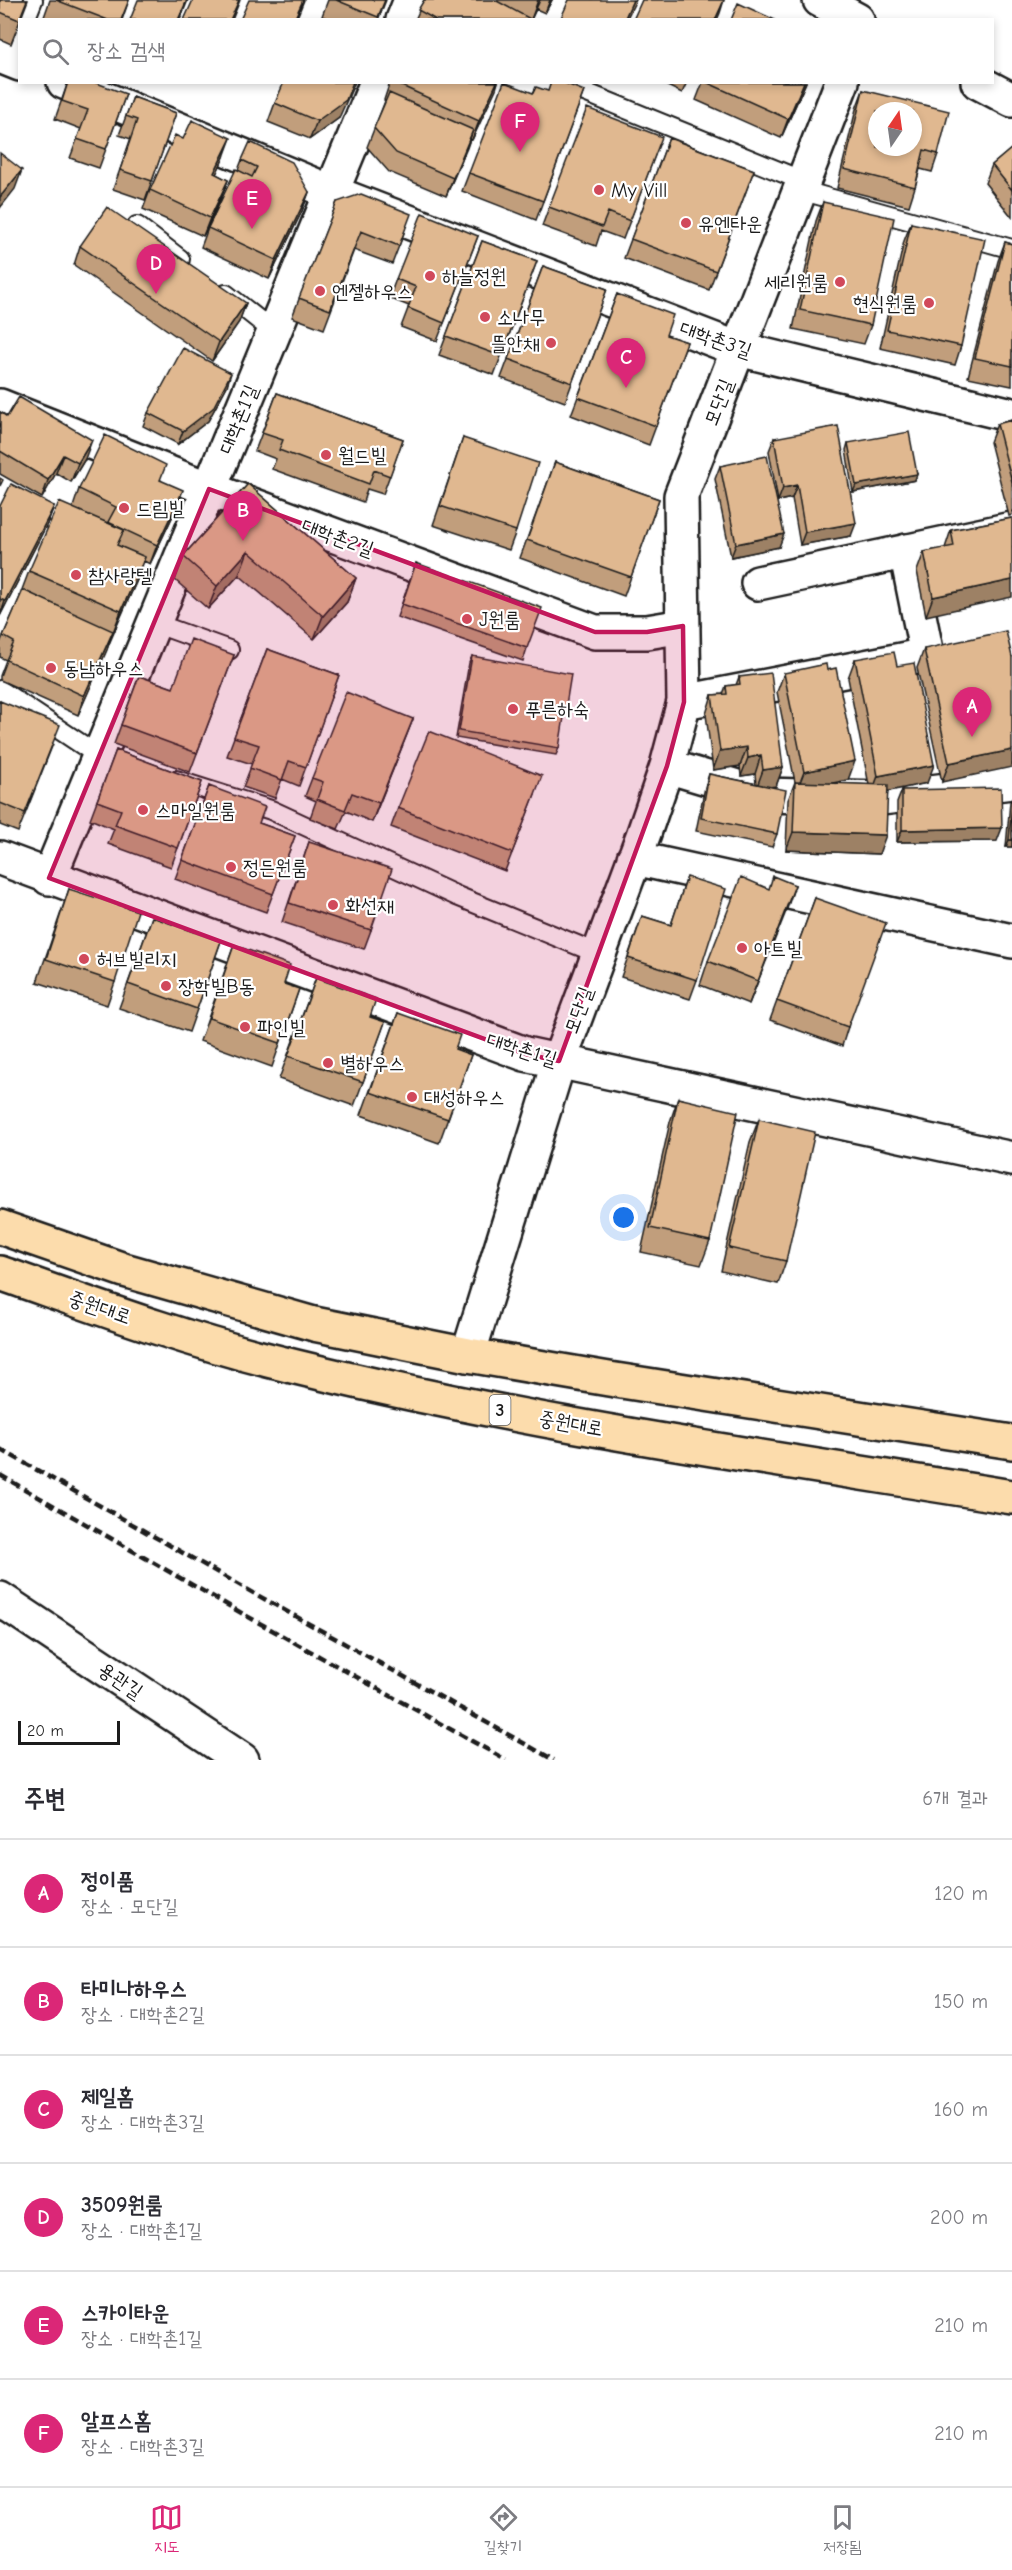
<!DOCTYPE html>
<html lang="ko">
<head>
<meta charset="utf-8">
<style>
  :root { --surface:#fff; --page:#f2f2f3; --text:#2b2b33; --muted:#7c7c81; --line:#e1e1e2; --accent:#db2777 }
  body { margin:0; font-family:"Comic Neue","Poor Story",sans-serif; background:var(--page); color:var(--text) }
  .compass { position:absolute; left:868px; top:102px; width:54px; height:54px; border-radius:50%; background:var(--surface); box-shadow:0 3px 9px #0003; rotate:13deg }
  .scale { position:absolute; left:18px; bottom:15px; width:102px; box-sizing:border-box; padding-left:6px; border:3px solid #1c1c1c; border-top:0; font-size:16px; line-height:21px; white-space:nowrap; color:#1c1c1c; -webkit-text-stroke:4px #fff; paint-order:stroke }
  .you { position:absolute; left:624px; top:1218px; width:21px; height:21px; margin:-15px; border:4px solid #fff; border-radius:50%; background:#1a73e8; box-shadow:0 0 0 9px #1a73e833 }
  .badge { display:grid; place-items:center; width:39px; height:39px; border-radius:50%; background:var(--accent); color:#fff; font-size:20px; font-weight:700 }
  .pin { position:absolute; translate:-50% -50px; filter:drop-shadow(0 2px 3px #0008) }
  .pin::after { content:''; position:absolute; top:32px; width:21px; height:18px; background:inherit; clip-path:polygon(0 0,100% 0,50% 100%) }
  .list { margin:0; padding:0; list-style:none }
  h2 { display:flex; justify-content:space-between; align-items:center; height:78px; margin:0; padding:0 24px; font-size:26px }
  h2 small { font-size:20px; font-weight:400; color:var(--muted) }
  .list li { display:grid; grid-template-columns:39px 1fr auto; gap:18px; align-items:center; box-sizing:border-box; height:108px; padding:0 24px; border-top:2px solid var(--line) }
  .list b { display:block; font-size:22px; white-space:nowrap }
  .list p { margin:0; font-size:20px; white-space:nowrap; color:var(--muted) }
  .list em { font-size:20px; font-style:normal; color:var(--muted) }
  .icon { flex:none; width:33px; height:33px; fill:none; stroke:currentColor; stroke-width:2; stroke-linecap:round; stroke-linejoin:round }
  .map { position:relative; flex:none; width:1012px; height:1760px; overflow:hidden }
  .search { position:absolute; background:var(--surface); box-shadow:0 3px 9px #0003; left:18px; right:18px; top:18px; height:66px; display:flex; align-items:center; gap:15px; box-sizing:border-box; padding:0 21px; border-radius:0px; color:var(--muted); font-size:22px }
  .sheet { height:726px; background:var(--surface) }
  nav { display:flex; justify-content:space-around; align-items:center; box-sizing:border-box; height:84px; border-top:2px solid var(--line); background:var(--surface); font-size:16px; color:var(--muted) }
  nav a { display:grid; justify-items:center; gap:3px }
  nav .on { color:var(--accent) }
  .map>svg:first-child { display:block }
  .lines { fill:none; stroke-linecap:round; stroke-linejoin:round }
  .service-casing { stroke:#1c1c1c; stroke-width:22 }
  .minor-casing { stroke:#1c1c1c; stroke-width:38 }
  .primary-casing { stroke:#1c1c1c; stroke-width:38 }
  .service { stroke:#fff; stroke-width:18 }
  .minor { stroke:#fff; stroke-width:33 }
  .primary { stroke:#fcdcac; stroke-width:33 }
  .rail { stroke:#1c1c1c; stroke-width:4.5; stroke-dasharray:9 4.5; stroke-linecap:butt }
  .wall { fill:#c19e7c; stroke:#1c1c1c; stroke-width:1.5 }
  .shaded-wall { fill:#9d8165; stroke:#1c1c1c; stroke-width:1.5 }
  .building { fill:#e0b890; stroke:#1c1c1c; stroke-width:1.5; fill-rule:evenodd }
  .marked { fill:#c2185b; fill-opacity:0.2; stroke:#c2185b; stroke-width:4.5; stroke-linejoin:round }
  .poi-dot { fill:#d1495b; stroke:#fff; stroke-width:2 }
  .labels { text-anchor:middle; stroke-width:4.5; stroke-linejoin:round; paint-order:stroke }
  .shield { fill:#fff; stroke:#606060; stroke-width:1.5 }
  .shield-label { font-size:18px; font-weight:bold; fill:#1c1c1c }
  .poi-label { font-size:20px; fill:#1c1c1c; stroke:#fff; text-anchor:start }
  .street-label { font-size:20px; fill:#1c1c1c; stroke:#fff }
</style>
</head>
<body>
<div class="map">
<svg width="1012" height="1760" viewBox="0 0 1012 1760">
  <rect width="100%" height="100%" fill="#fff"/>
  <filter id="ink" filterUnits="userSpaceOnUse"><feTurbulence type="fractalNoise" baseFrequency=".0167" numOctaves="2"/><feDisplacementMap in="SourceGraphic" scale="12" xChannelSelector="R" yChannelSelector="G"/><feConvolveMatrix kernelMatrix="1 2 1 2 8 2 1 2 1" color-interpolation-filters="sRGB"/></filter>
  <g filter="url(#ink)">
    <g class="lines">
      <g class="service-casing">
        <path id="service" d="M25,20l8,-20
          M10,60l10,-25
          M560,82l243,99
          M800,190l212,59
          M137,226l43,33
          M226,294l48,38
          M154,623l75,27
          M0,690l99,66 8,2
          M176,780l95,30 186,86 142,58"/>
      </g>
      <g class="minor-casing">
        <path id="minor" d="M820,0l37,20
          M403,20l8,-20
          M0,56l20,8
          M64,82l267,110 407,157 274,66
          M978,82l34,18
          M0,406l209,83 386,143h52l36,-6
          M758,583l254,-54
          M684,702l243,-47 -21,-104
          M667,766l97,29 118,3 130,-16
          M0,858l525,196 487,105
          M634,858l378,83
          M49,878l328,-796
          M468,1355l91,-294 85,-228 23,-67 17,-64 -3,-206 161,-414
          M0,1599l242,161"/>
      </g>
      <g class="primary-casing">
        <path id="primary" d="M0,1227l124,43 190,54 154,31 141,24 403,63
          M0,1273c89,31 177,64 268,87 244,62 496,97 744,137"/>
      </g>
      <use href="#service" class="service"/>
      <use href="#minor" class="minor"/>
      <use href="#primary" class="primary"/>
      <path class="rail" d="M0,1449l250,142 304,169
        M0,1475l245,140 261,145"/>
    </g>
    <path class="wall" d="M0,0h28l-17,44 -11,-5z
      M50,0h79l-7,20h-70l-8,-3z
      M328,0h58l-8,20h-47l-9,-4z
      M424,0h128l-7,13 -9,-4 -5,10 1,1h-117z
      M68,82l58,12 -27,74 -29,-10 11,-29 -26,-10z
      M390,82h108l-26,58 -2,-1 -24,57 -57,-24 -22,-25 18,-46 -1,-1z
      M659,82h28l-5,11z
      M703,82h103l-25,56 -85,-38z
      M863,90l75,64 -6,18 -12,-3 -5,18 -6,19 -72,-18 19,-79z
      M548,91h36l-48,129 -74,-29 7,-18 64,-80z
      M133,97l43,16 -31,87 -32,-11 18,-50 -12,-4z
      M275,103l64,15 -29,21 -42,-17z
      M669,138l85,32 -45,120 -85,-32z
      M1012,148v69l-27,-34 7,-18z
      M655,155l-32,84 -22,-8 -5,15 -54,-20 7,-19z
      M224,157l-8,17 12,6 -7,18 -18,38 -60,-27 7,-19z
      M242,160l67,32 -7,19 -33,68 -68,-32 7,-19 30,-58z
      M337,202l67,31 -12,31 -38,-14 -30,79 -32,-12z
      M823,202l48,123 -7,19 -71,-15 23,-108z
      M911,223l50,123 -6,19 -75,-17 24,-107z
      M478,236l-41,105 -36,-14 8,-21 -20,-8 7,-19z
      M482,241l55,20 -43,114 -55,-20z
      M1005,242l7,2v142l-44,-9 30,-116z
      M80,246l166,57 -7,19 -27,39 -138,-96z
      M543,266l64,23 -42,113 -64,-24z
      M617,294l49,41 21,7 -38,103 -78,-30z
      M227,386l-19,35 -30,23 -35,-18 5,-13z
      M277,393l126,46 -20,55 -16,-5 -4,13 -91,-33 4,-10 -21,-8z
      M0,412l85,47 -14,23 -15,-9 -14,25 -42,-24z
      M1012,420v95l-3,1 -19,-74 7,-18z
      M463,438l53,93 -7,19 -76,-25z
      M774,438l77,98 -51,9 -8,-47 -14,3 -9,-50z
      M848,443l69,31 -2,6 -62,12 -7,-42z
      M555,462l104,37 -35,97 -104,-38z
      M720,466l59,81 -48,10 -16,-78z
      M161,480l15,29 -26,55 -6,-3 -7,19 -59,135 -78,-35v-4l6,-16 -6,-3v-14l21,-48h-1l9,-24 44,-64 6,-18z
      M248,484l108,94 -9,24 -33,37 -75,-64 -31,34 -33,-29 8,-24z
      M0,506h54l-7,18 -47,92z
      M1012,518l-86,98 -9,-45 7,-19 21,-4 6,-18z
      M416,563l111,85 -4,13 -126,-44z
      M267,649l72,26 -40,111 -17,-7 -7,19 -32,-11 9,-23 -25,-8z
      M924,649l88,8 -70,125 -25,-114z
      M234,655l-44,117 -76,-28 25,-68 34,12z
      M472,656l87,92 -3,7 -100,-17 13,-75z
      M855,659l42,7 30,117 -39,8 -9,63 -93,-4 2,-50 7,-18 -18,-90 7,-19 64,107 -15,3 36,2 -21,-107z
      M739,677l44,90 -7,19 -5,1 6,47 -5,13 -76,-16 9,-44 4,-13 47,10 -1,-10 -14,2 -1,-10 -27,4 -7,-56 6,-19 11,-1 3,-8 10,-1z
      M0,701l53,43 -35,88 -18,-7z
      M413,719l-41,103 -26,-11 -8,18 -28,-11 6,-17 -11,-5 7,-18z
      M116,750l86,32 -31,85 -63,-23 6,-15 -24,-10z
      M209,786l50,37 36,13 -29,76 -91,-33z
      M902,790l95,51 -100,1v-39z
      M535,794l-30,77 -114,-44 7,-19z
      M1012,798v49h-6l4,-45z
      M309,842l62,88 -7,19 -82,-27z
      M687,877l10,103 -7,19 -69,-22 21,-61 29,9z
      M795,885l-46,119 -49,-19 8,-24 61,-72z
      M69,889l46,93 -8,23 -70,-23z
      M815,898l33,129 -6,19 -72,-26z
      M152,917l69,24 -32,91 -70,-24z
      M234,945l50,39 15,5 -27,78 -72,-26z
      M316,978l54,39 15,5 -31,84 -75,-27z
      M398,1013l57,36 16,6 -32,88 -78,-28z
      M678,1098l32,143 -9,24 -60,-13 29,-130z
      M759,1119l27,142 -8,23 -57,-13 29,-129z"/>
    <path class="shaded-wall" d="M187,0h1l-8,20h-2z
      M239,0h1l-8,20h-2z
      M303,0h1l-8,20h-2z
      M538,0h2l-4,9 -5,11z
      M550,0h2l-7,13z
      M633,0h3l-10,20h-2z
      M724,0l-4,13 -3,7h-2z
      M353,82h2l-16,36 -29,21 7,-18z
      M497,82h1l-2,7 -24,51 7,-19z
      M804,82h2l-25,56 7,-19z
      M473,130l-6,18 -21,48 7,-18z
      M231,138l-7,19 -16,35 6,-19z
      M22,170l-7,19 -15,19v-11z
      M228,180l-7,18 -18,38 7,-18z
      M309,192l-7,19 -33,68 7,-19z
      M246,303l-7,19 -27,39 7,-19z
      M231,373l-4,13 -19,35 -30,23 5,-13z
      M92,440l-7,19 -14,23 7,-19z
      M63,455l-7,18 -14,25 6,-18z
      M917,474l-2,6 -62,12 3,-7z
      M797,485l-5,13 -14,3 5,-13z
      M183,490l-7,19 -26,55 7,-19z
      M54,506l-7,18 -47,92 5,-15z
      M856,523l-5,13 -51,9 5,-13z
      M784,534l-5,13 -48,10 5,-13z
      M248,551l-9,24 -31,34 9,-23z
      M145,557l-8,23 -25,55 9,-24z
      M356,578l-9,24 -33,37 9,-23z
      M1012,580v17l-86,19 7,-19z
      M113,631l-6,19 -29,65 6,-19z
      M413,719l-7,18 -34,85 7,-19z
      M747,747l-7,19 -27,4 7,-19z
      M1012,750v17l-70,15 7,-19z
      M761,755l-6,19 -14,2 7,-18z
      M855,761l-7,19 -51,10 7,-18z
      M934,765l-7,18 -56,12 7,-19z
      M783,767l-7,19 -20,3 7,-19z
      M1002,828l-5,13 -100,1 5,-12z
      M793,832l93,3 -7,19 -93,-4z
      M1009,840h3v7h-6z
      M795,885l-8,24 -38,95 9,-23z"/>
    <path class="building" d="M0,0h27l-8,20 -19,-8z
      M56,0h73l-8,20h-13z
      M138,0h49l-9,20h-48z
      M193,0h46l-9,20h-46z
      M249,0h54l-9,20h-54z
      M336,0h49l-7,17z
      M424,0h71l37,20h-96l-18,-10z
      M569,0h64l-9,20h-64z
      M642,0h82l-9,20h-82z
      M738,3l37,17h-44z
      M68,82h26l32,12 -20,55 -29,-10 11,-29 -26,-9z
      M284,82h69l-7,18 -29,21 -42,-18z
      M393,82h104l-18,39z
      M504,82l29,11 3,-6 12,4 3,-9h11l22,9 -41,110 -74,-28z
      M706,82h98l-16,37z
      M863,90l86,21 -11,43 -14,-4 -9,37 -71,-18zM877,111h36v36h-36z
      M389,93l84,37 -20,48 -57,-25 -22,-25z
      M133,97l43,16 -24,68 -32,-11 17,-50 -11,-4z
      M587,108l75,29 -32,84 -22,-9 -6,15 -53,-20z
      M192,120l39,18 -17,35 14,7 -18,38 -60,-28 25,-55 8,4z
      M669,138l85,32 -38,101 -85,-32z
      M250,142l42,20 17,30 -33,68 -68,-32 28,-59 16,8 5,-10 -15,-7z
      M1012,148v42l-20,-25z
      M0,153l22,17 -22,27z
      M361,194l50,20 -12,32 -38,-15 -31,79 -31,-12 38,-96z
      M823,202l71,16 -23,107 -71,-15z
      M107,207l139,96 -27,39 -139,-96z
      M422,213l56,23 -34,87 -36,-15 8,-21 -20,-8z
      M911,223l74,16 -24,107 -74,-16z
      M482,241l55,20 -36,95 -55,-20z
      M1005,242l7,2v122l-37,-8z
      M543,266l64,23 -35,94 -64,-24z
      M617,294l56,21 -7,20 21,7 -31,84 -78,-29z
      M183,348l48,25 -18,35 -30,23 -35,-18z
      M277,393l126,46 -13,37 -16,-6 -5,14 -90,-34 4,-10 -21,-7z
      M19,397l73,43 -14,23 -15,-8 -15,25 -48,-29v-39l7,5z
      M1012,420v62l-15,-58z
      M838,426l18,97 -51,9 -8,-47 -14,3 -9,-50z
      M909,432l8,42 -61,11 -8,-42z
      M105,435l61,30 -6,15 23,10 -26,55 -49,-23 8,-15 -37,-18z
      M463,438l75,25 -22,68 -76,-25z
      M767,456l17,78 -48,10 -16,-78z
      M555,462l104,37 -28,78 -104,-37z
      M0,478l3,2 -3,6z
      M11,484l43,22 -49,95 -5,-2v-93z
      M248,484l108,94 -33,38 -75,-65 -31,35 -34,-30z
      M59,502l65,28 -7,15 28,12 -24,54 -92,-40z
      M1012,518v62l-79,17 -9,-45 30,-6 -3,-16z
      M416,563l126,45 -15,40 -125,-44z
      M23,590l90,41 -29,65 -78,-36 8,-18 -11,-6z
      M1006,631l6,26v93l-63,13 -25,-114z
      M191,639l43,16 -37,98 -76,-28 18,-49 34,12z
      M267,649l72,26 -33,92 -17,-6 -7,19 -32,-12 9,-23 -25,-8z
      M894,652l3,14 17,-3 20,102 -56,11 -23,-117z
      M472,656l99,18 -12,74 -100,-17z
      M826,664l1,6 9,-2 19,93 -51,11 -20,-99z
      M771,673l12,94 -20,3 -2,-15 -13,3 -1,-11 -27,4 -8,-56 15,-1 -1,-8 14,-2 -1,-7z
      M346,692l67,27 -34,84 -27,-10 -7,17 -28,-11 6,-17 -11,-4z
      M0,701l60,24 -35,88 -25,-10z
      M429,731l113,45 -30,77 -114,-45z
      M116,750l86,32 -24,66 -63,-23 6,-15 -24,-9z
      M709,774l77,16 -9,44 -76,-16z
      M795,782l93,3 -2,50 -93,-3z
      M209,786l56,21 -6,16 36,13 -22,58 -91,-34z
      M1001,788l1,40 -100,2v-40z
      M1012,804v36h-3z
      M309,842l83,27 -21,61 -82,-27z
      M773,876l22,9 -37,96 -50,-20 33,-84 28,12z
      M687,877l39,12 -29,91 -69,-22 14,-42 29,9z
      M69,889l69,22 -23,71 -69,-23z
      M815,898l71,25 -38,104 -71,-26z
      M152,917l69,24 -24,68 -69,-25z
      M234,945l56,20 -6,19 15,5 -19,54 -71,-25z
      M316,978l60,21 -6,18 15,5 -22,60 -75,-26z
      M398,1013l62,22 -5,14 16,6 -23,64 -78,-27z
      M678,1098l60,14 -28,129 -60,-13z
      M759,1119l56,13 -29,129 -57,-13z"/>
  </g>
  <path class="marked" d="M209,489l386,143h52l36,-6 1,76 -17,64 -108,295 -34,-7 -476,-176z"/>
  <g class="poi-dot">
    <circle cx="599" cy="190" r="6"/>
    <circle cx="686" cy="223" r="6"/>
    <circle cx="430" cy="276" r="6"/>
    <circle cx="840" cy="282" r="6"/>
    <circle cx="320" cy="291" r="6"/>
    <circle cx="929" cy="303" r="6"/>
    <circle cx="485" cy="317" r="6"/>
    <circle cx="551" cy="343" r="6"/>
    <circle cx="326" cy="455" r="6"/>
    <circle cx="124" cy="508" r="6"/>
    <circle cx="76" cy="575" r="6"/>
    <circle cx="467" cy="619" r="6"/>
    <circle cx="51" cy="668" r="6"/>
    <circle cx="513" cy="709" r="6"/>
    <circle cx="143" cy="810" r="6"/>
    <circle cx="231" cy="867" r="6"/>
    <circle cx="333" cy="905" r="6"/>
    <circle cx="742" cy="948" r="6"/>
    <circle cx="84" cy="959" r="6"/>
    <circle cx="166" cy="986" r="6"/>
    <circle cx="245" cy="1027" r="6"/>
    <circle cx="328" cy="1063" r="6"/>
    <circle cx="412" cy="1097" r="6"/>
  </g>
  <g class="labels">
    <rect class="shield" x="489.5" y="1395" width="21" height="30" rx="4.5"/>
    <g class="shield-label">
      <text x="500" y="1416">3</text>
    </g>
    <g class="poi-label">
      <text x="611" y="197">My Vill</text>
      <text x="698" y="230">유엔타운</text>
      <text x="442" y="283">하늘정원</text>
      <text x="828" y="289" text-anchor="end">세리원룸</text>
      <text x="332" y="298">엔젤하우스</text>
      <text x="917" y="310" text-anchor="end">현식원룸</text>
      <text x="497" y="324">소나무</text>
      <text x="539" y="350" text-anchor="end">뜰안채</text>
      <text x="338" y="462">월드빌</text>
      <text x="136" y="515">드림빌</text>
      <text x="88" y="582">참사랑텔</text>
      <text x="479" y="626">J원룸</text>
      <text x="63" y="675">동남하우스</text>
      <text x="525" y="716">푸른하숙</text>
      <text x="155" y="817">스마일원룸</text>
      <text x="243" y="874">정든원룸</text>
      <text x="345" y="912">화선재</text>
      <text x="754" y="955">아트빌</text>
      <text x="96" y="966">허브빌리지</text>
      <text x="178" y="993">장학빌B동</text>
      <text x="257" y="1034">파인빌</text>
      <text x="340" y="1070">별하우스</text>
      <text x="424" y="1104">대성하우스</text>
    </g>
    <g class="street-label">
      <text transform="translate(716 339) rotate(19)" y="7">대학촌3길</text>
      <text transform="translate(718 402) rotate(-69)" y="7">모단길</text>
      <text transform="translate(238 419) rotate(-68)" y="7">대학촌1길</text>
      <text transform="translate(338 537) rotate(20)" y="7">대학촌2길</text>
      <text transform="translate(578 1010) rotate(-70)" y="7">모단길</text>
      <text transform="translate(522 1049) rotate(17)" y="7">대학촌1길</text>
      <text transform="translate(100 1307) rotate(19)" y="7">중원대로</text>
      <text transform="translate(571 1423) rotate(10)" y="7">중원대로</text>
      <text transform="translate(121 1680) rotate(34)" y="7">용관길</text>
    </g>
  </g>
</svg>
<svg class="compass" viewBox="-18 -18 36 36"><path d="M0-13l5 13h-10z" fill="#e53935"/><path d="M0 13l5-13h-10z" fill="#7c7c81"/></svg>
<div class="scale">20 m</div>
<div class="you"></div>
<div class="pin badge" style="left:972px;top:737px">A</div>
<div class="pin badge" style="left:243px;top:541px">B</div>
<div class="pin badge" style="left:626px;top:388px">C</div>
<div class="pin badge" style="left:156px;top:294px">D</div>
<div class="pin badge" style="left:252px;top:229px">E</div>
<div class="pin badge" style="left:520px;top:152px">F</div>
<div class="search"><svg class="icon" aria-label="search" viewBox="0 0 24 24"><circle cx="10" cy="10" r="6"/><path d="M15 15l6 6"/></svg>장소 검색</div>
</div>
<section class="sheet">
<h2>주변<small>6개 결과</small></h2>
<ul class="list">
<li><span class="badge">A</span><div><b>정이품</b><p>장소 · 모단길</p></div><em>120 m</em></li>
<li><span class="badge">B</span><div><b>타미나하우스</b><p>장소 · 대학촌2길</p></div><em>150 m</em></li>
<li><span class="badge">C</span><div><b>제일홈</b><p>장소 · 대학촌3길</p></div><em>160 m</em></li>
<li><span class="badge">D</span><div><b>3509원룸</b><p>장소 · 대학촌1길</p></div><em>200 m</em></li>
<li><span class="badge">E</span><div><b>스카이타운</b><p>장소 · 대학촌1길</p></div><em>210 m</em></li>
<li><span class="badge">F</span><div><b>알프스홈</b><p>장소 · 대학촌3길</p></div><em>210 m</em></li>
</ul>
</section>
<nav>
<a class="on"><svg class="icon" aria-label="map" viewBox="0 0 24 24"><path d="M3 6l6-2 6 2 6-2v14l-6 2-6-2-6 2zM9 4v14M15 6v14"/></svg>지도</a>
<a><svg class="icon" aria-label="directions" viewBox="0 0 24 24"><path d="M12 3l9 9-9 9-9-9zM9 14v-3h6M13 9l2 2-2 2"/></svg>길찾기</a>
<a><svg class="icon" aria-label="saved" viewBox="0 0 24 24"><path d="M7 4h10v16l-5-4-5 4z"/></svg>저장됨</a>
</nav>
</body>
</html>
